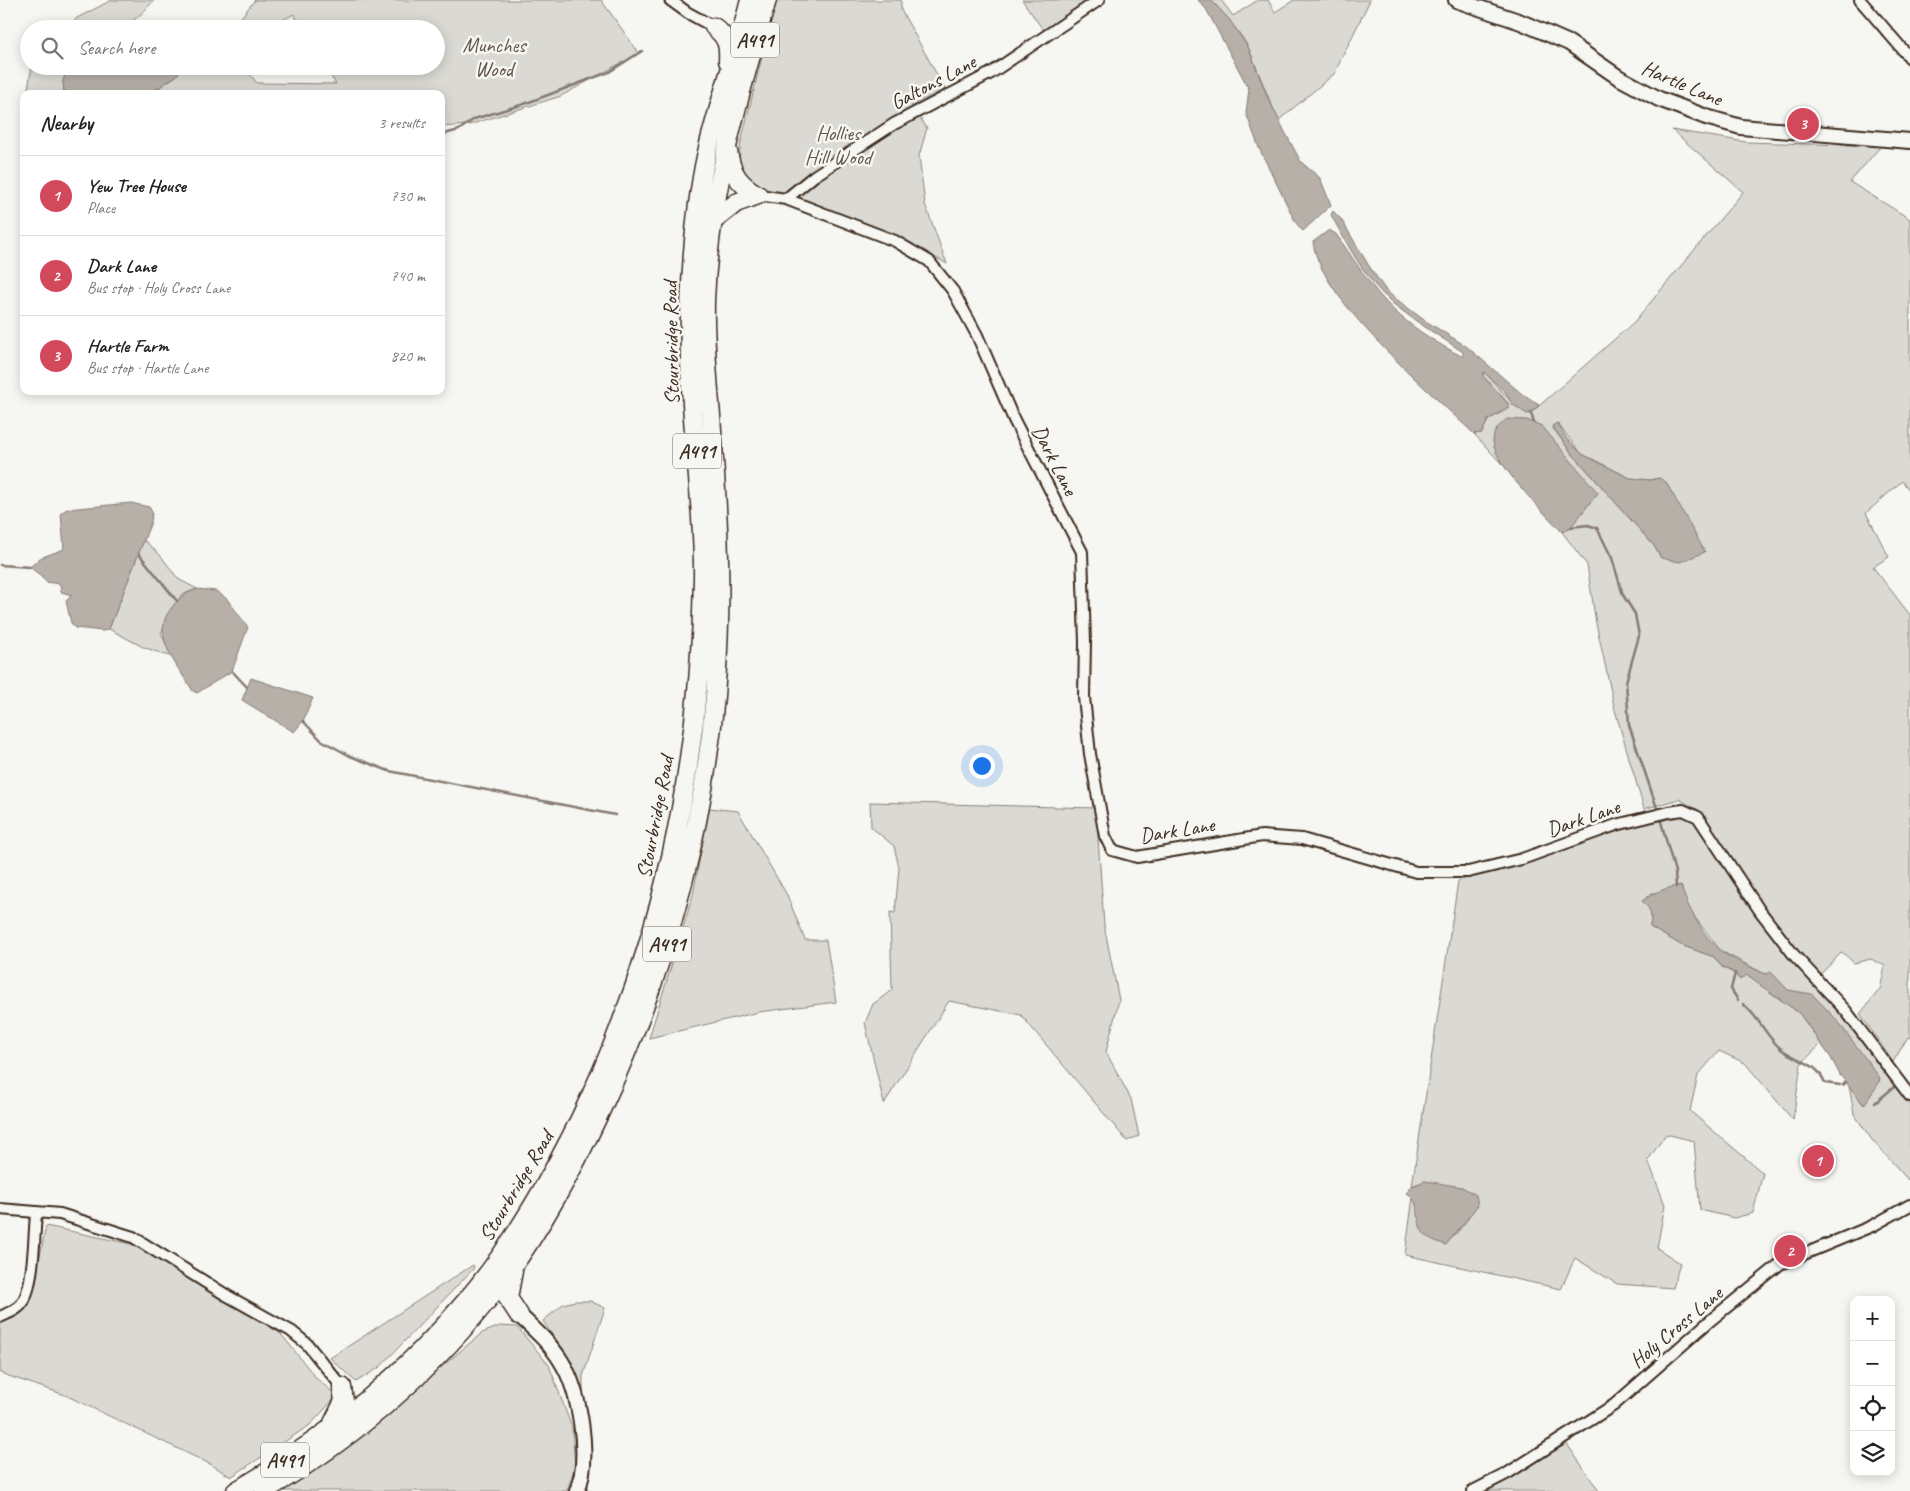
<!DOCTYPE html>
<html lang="en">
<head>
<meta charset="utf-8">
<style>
  :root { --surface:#fff; --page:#f6f6f6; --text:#222; --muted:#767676; --line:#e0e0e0; --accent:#d1495b }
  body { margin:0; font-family:Caveat,sans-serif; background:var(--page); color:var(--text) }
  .controls { position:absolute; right:15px; bottom:15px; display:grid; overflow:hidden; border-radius:10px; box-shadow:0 2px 12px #0003 }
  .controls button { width:45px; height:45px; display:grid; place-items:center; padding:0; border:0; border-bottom:1px solid var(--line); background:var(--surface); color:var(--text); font:25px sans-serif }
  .you { position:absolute; left:981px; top:765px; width:18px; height:18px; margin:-12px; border:4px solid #fff; border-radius:50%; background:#1a73e8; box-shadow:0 0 0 8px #1a73e833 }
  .badge { display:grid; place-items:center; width:32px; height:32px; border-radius:50%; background:var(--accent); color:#fff; font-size:16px; font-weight:700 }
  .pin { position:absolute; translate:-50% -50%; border:2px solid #fff; box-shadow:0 1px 5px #0006 }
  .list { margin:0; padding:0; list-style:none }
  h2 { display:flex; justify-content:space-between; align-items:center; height:65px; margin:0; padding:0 20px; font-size:21px }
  h2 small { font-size:16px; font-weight:400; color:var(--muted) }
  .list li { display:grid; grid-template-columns:32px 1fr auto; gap:15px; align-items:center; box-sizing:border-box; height:80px; padding:0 20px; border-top:1px solid var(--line) }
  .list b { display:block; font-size:19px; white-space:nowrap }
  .list p { margin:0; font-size:16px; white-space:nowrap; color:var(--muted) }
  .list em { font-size:16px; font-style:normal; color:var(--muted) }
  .icon { flex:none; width:28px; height:28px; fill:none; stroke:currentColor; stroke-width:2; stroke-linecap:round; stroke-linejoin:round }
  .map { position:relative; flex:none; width:1910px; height:1491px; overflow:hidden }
  .search { position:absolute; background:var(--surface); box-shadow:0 2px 12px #0003; left:20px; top:20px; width:425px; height:55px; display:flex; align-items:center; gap:12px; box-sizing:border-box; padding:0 18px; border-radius:28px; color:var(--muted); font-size:19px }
  .panel { position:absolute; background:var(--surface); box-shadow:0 2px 12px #0003; left:20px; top:90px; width:425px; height:305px; border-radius:10px }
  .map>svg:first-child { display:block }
  .green { fill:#dad9d3; stroke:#8a8278; fill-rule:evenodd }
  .water { fill:#b6b0a9; stroke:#857a71 }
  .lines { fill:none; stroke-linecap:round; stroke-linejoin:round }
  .stream { stroke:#857a71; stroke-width:2.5 }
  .street-casing { stroke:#3b2a1e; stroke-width:14 }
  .secondary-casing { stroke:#3b2a1e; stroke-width:18 }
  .highway-casing { stroke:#3b2a1e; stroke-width:21 }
  .street { stroke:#f6f6f2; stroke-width:10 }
  .secondary { stroke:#f6f6f2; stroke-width:14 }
  .highway { stroke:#f6f6f2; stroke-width:18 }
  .labels { text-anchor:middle; stroke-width:5; stroke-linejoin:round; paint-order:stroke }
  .shield { fill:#f6f6f2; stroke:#73675e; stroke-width:1 }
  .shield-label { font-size:20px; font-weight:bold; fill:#3b2a1e }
  .park-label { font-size:21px; fill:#63564b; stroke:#f6f6f2 }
  .street-label { font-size:21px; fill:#3b2a1e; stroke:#f6f6f2 }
</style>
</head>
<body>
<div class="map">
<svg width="1910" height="1491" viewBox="0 0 1910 1491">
  <rect width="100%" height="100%" fill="#f6f6f2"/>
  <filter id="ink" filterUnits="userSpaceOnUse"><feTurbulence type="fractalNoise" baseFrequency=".02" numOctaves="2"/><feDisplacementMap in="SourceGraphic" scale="10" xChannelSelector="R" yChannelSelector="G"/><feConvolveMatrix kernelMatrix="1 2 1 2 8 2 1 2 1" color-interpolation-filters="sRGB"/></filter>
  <g filter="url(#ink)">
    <path class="green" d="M112,0h42c-30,36 -43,29 -87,29l10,-11z
      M255,0h346l38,53 -78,43 -92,29 -28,2v-33h-292l27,-18 7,-10h60l14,17 79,1 -12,-18h112v-37h-134l-8,-15c-17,9 -42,24 -60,12z
      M776,0h125v10l44,79 -34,17 16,22 -8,28 6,48 22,60c-63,-36 -131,-63 -202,-80l-6,-11 1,-27z
      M1022,0h68l-46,31z
      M1211,0h10l12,16 25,-16h10l7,12 19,-12h76l-36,74 -55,46c-12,-23 -20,-48 -30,-71 -9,-18 -25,-34 -38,-49z
      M32,66h36l-5,15 1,11 3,2h-40z
      M1672,130l74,12 135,4 -31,36 60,37v272l-8,-10 -36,32 23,44 -16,10 37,48v423l-2,-1 -15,25 -33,-48 20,-25 5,-23 -14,-7 -17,4 -12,-11 -24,25 -56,-69 -62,-97 -21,-12 -35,10 -29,-99 -19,-87 -9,-58 -25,-33 9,-5 -78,-86 9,23 -28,-30 8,-1 6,-13 20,-11v-6l-25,-27 1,-4c10,10 35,42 47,41l103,-91 109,-130zM1557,423l25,31 48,24 20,2 9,-2 2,80 -7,-12 -84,-95 -18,-24z
      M144,540l17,16 17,23 19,10 -16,6 -20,38 11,24 -29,-10 -34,-18z
      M870,802l226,6 8,117 15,75 -13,52 25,47 8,37 -12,5 -106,-126 -72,-14 -65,103 -19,-81 8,-19 19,-14 -2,-78 5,1 4,-45 -5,-22 -23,-19z
      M709,808l29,3 49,84 18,45h21l10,62 -77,10 -110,26 44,-143z
      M1682,814l12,7 146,188 70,96v77l-38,-42 -18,-26 -5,-28 15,19 -76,-115 -23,-16 -44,-23 -28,-36 -9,-15 -3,-15 -18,7 -11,1c-2,12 0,22 -2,34l31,18 33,12 8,10 13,7 5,6 6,-6 53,39 22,31 -20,20 -8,56 -48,-57 -26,-12 -21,24 -8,36 73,62 -10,40 -19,5 -34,-8 -6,-69 -28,-7 -18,26 17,45 -8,43 23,15 -7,25 -56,-4 -42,-26 -14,31 -156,-34 8,-58 4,5v14l38,19 14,-17 -44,-37 -13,5 46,-305c75,-21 148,-49 224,-67z
      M46,1226l104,22 131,86 36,45 20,17 -27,29 -79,52 -19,-12 -147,-70 -65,-22v-51l15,-6 16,-16z
      M473,1265l1,3 -94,99 -24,15 -26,-24z
      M575,1301h15l15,7 -22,68v23l-16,-42 -24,-36 20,-17z
      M500,1326l17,1 32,38 23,63 3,38 -8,25h-289l52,-31 152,-127z
      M1567,1444l32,47h-116z"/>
    <path class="water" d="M1198,0h13l18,19 19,28 19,49 19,38 15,28 19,16 11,27 -28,26 -7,-8 -37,-75 -13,-35 3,-24 -43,-80z
      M68,66h115l-7,10 -27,18h-82l-3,-2 -1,-11z
      M1333,211l8,8 28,47 18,26 37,28 42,26 56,48 17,11 -8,8 -4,1 -15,-10 -7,-12 -21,-20 -1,4 27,30 -22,14 -6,13 -8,1c-42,-41 -154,-134 -161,-192l16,-12 7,4c16,22 30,46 48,66 20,23 52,43 79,57v-5c-22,-15 -46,-29 -67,-46 -28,-22 -48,-60 -65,-91z
      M1507,419l20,1 15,6 56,67 -27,34 -9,5c-17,-19 -68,-67 -69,-91 0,-11 7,-16 14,-22z
      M1557,423l10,16 15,15 48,24 20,2 9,-2 7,4 39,70 -25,10 -19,-4 -7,-12 -84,-95 -18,-25z
      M131,503l18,4 3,5 -1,10 -42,107 -6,2 -28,-3 -4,-5 -5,-22 6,-6 -11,-3 -1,-8 -14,-2c-4,-7 -10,-9 -16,-15l10,-9 24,-9 -3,-36 6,-4z
      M197,589l19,2 11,8 21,28 -16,44 -35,22 -4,-2c-14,-23 -43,-55 -23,-81 8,-11 13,-16 27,-21z
      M251,678l62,20 -10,23 -9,11 -52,-32z
      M1681,885c5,21 23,52 40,66 12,9 30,16 44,23l6,-2 17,18 24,4 25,26 43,58 -1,5 -15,22 -24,-30 -9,-17 -32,-45 -53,-38 -6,5 -5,-7 -13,-6 -8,-10 -33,-12 -31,-18c2,-12 1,-18 -8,-26 11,-9 25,-13 39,-16z
      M1425,1181l37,6 14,8 2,10 -32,40c-5,-2 -13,-4 -18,-8 -16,-11 -4,-34 -21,-44l5,-7z"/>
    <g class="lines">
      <path class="stream" d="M441,135l18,-5 15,-11 50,-15 85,-32 33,-21
        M1531,413l3,10
        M1571,527l17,-2 9,3 15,30 11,37 12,19 4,22 -13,46 3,43 29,86
        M139,554l38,47
        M0,565l30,2
        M232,671l15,16
        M303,721l18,19 29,16 39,15 226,44
        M1660,818l15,54 1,15
        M1735,973l-4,16 7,11
        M1743,1004c16,13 22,31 37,44 16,14 37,13 45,35l15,2
        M1843,1085l3,-3
        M1875,1103l19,-16"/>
      <g class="street-casing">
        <path id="street" d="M670,0l18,13 26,14
          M1860,0l50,58
          M758,195l28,4 109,42 34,20 24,30 24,44 37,85 68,132 3,90 -1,55 6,57 15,82 7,14 25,7 125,-21 40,3 114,33h52l54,-13 94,-34 53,-13 14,-2 15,7 62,94 34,44 52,56 64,85
          M786,199l28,-23 80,-52 97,-51 108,-73
          M0,1209l60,5 73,23 93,58 65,36 16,13 35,43
          M0,1317c8,-4 18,-7 23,-15 11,-19 11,-66 13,-88
          M1473,1491l35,-18 106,-68 98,-86 68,-55 92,-38 38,-21"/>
      </g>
      <g class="secondary-casing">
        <path id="secondary" d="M1456,0l65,22 48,21 49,34 41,22 47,18 35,10 169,14
          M519,1315c15,14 31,28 42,46 19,30 30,97 16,130"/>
      </g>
      <g class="highway-casing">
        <path id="highway" d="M714,27c13,10 15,18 14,34
          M728,151c3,22 11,33 30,44
          M712,222l24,-19 22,-8
          M513,1271l-5,27 11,17
          M333,1423l11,-22 -2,-14
          M236,1491c86,-50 166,-113 230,-190 45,-53 80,-114 111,-176 84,-171 124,-358 126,-548 1,-73 -12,-145 -13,-217 -1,-36 0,-72 3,-108 3,-36 7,-73 16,-108 12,-48 29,-95 41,-144
          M264,1491c91,-53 172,-123 236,-207 40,-53 72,-112 100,-172 73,-156 115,-316 119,-488 2,-69 -3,-139 -8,-208 -3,-38 -7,-77 -6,-116 4,-103 33,-201 62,-300"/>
      </g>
      <use href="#street" class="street"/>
      <use href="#secondary" class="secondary"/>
      <use href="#highway" class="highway"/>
    </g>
  </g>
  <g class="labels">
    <g class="shield">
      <rect x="731" y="22.5" width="48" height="35" rx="4"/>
      <rect x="673" y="433.5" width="48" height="35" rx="4"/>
      <rect x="643" y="926.5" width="48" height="35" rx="4"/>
      <rect x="261" y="1442.5" width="48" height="35" rx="4"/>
    </g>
    <g class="shield-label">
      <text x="755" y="47">A491</text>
      <text x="697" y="458">A491</text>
      <text x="667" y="951">A491</text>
      <text x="285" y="1467">A491</text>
    </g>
    <g class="park-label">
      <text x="494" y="52">Munches<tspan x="494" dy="24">Wood</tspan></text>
      <text x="838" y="140">Hollies<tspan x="838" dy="24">Hill Wood</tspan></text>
    </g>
    <g class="street-label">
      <text transform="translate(933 82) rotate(-28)" y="7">Galtons Lane</text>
      <text transform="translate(1682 83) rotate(23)" y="7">Hartle Lane</text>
      <text transform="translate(671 343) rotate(-91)" y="7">Stourbridge Road</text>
      <text transform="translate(1055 460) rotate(63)" y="7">Dark Lane</text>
      <text transform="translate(655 817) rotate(-79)" y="7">Stourbridge Road</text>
      <text transform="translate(1583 818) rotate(-19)" y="7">Dark Lane</text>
      <text transform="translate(1177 830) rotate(-9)" y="7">Dark Lane</text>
      <text transform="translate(516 1186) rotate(-59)" y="7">Stourbridge Road</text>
      <text transform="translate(1676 1327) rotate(-40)" y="7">Holy Cross Lane</text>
    </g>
  </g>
</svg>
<div class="controls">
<button>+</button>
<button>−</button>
<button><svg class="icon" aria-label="locate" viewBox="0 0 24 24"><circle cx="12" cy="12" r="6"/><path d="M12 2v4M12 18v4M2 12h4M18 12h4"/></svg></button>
<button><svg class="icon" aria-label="layers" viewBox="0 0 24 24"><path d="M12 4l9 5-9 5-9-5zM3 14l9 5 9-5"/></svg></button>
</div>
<div class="you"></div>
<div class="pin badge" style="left:1818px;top:1161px">1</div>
<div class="pin badge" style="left:1790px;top:1251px">2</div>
<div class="pin badge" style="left:1803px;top:124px">3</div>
<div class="search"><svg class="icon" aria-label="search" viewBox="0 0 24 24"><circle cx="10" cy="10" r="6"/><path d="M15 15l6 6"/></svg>Search here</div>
<section class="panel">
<h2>Nearby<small>3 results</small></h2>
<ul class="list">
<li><span class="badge">1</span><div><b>Yew Tree House</b><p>Place</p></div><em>730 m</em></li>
<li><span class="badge">2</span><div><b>Dark Lane</b><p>Bus stop · Holy Cross Lane</p></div><em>740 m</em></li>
<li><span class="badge">3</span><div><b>Hartle Farm</b><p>Bus stop · Hartle Lane</p></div><em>820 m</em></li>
</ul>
</section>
</div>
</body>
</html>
